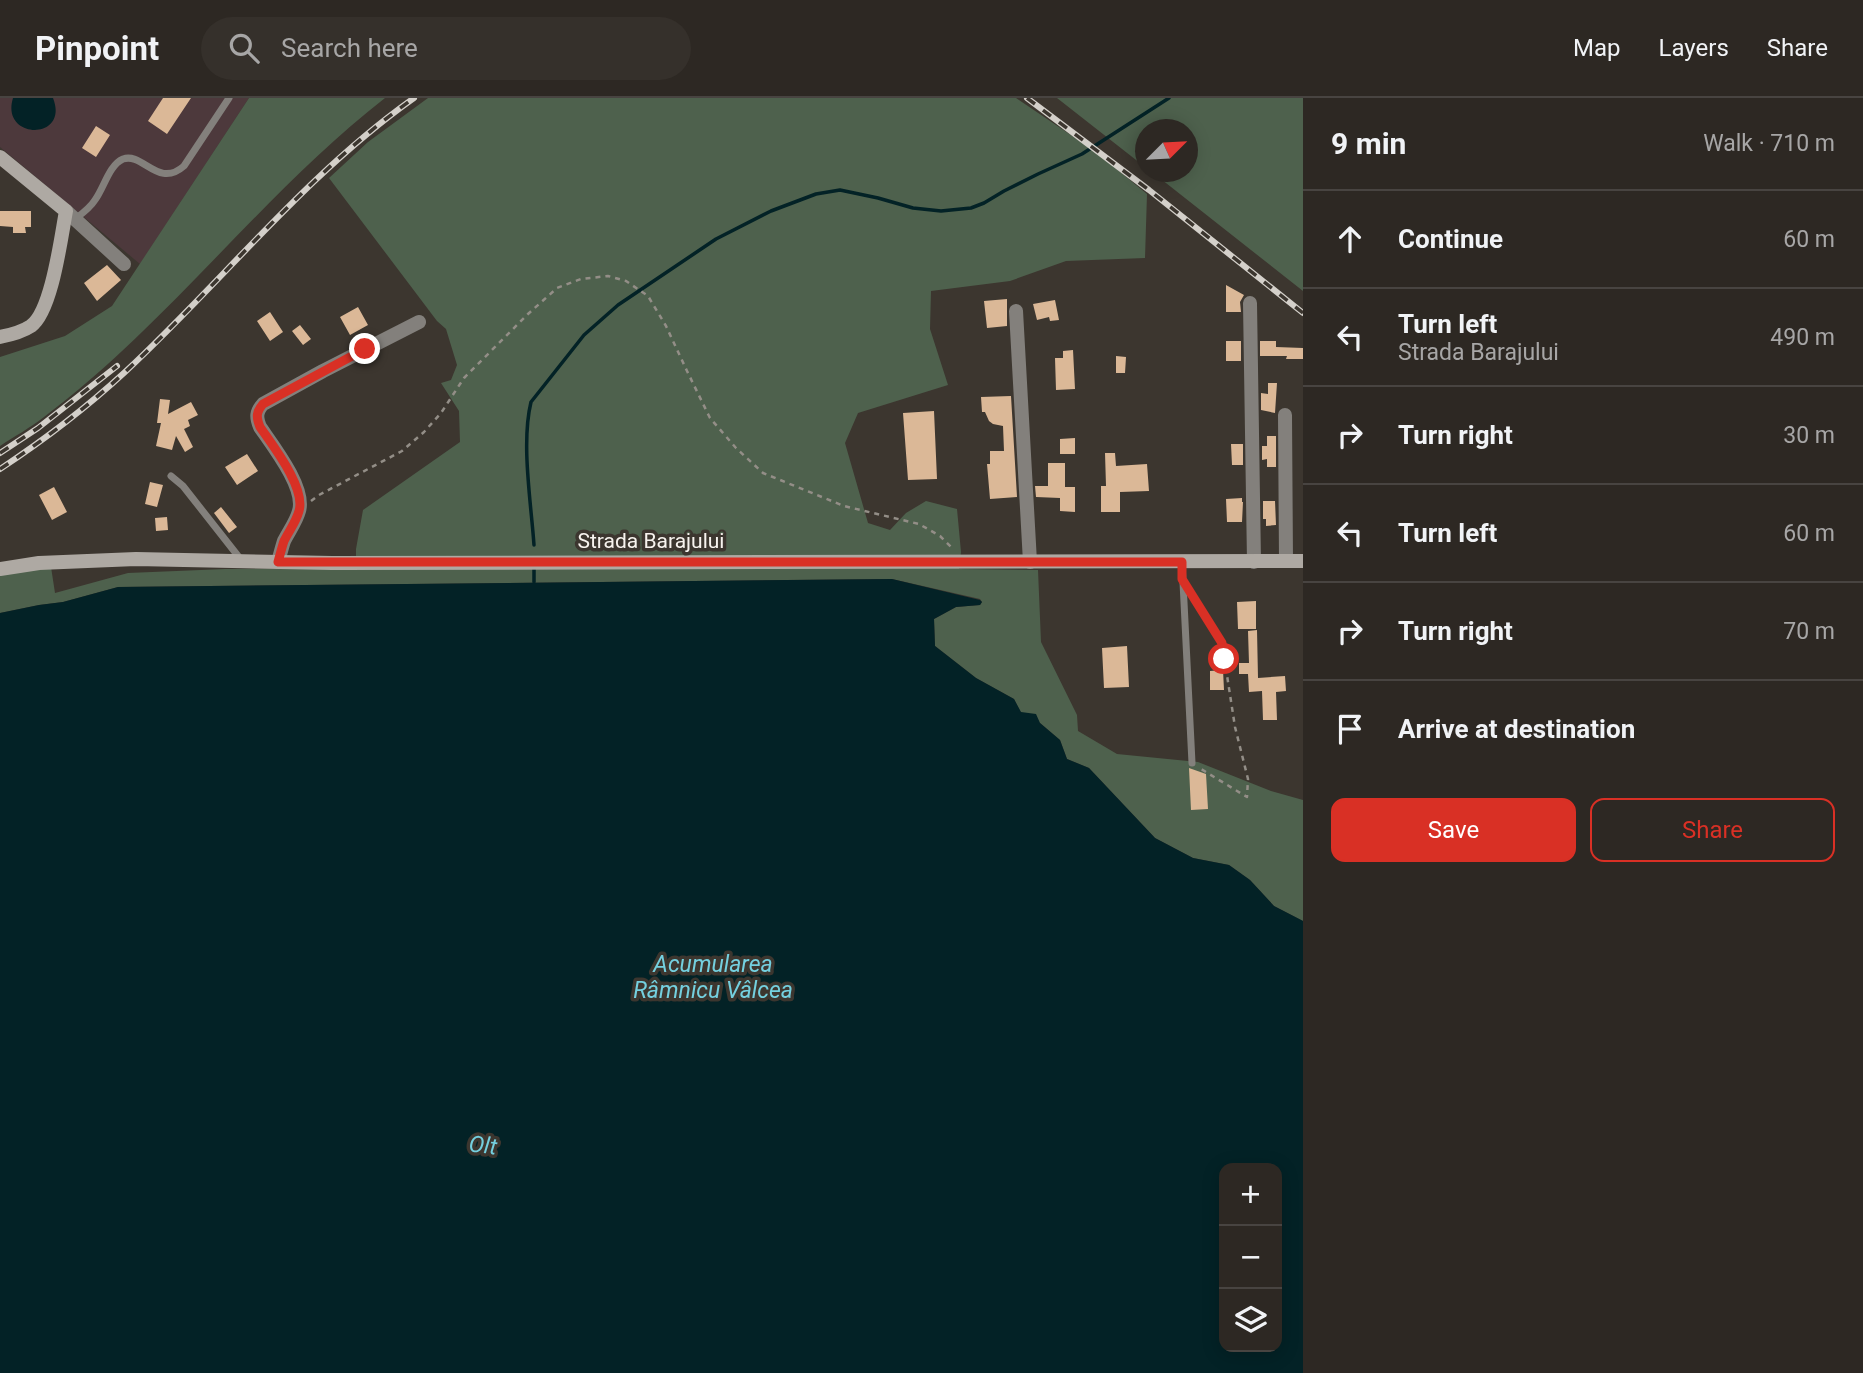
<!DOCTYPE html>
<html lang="en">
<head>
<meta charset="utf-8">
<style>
  :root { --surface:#2d2823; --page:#35302b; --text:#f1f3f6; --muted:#a7a6a6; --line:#484441; --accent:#d93025 }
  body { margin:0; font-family:Roboto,sans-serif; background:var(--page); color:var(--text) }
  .controls { position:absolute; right:21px; bottom:21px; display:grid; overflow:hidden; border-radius:14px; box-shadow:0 4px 18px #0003 }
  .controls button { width:63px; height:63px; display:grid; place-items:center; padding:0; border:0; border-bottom:2px solid var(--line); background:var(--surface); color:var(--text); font:35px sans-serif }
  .compass { position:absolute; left:1135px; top:21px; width:63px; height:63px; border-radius:50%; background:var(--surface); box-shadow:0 4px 18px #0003; rotate:66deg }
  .stop { position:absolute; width:21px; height:21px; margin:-16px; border:5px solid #d93025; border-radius:50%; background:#fff }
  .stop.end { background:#d93025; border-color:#fff; box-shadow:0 2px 7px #0008 }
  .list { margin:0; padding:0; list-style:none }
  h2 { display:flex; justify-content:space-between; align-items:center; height:91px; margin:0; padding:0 28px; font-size:30px }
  h2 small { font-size:23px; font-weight:400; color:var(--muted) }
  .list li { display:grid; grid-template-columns:46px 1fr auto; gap:21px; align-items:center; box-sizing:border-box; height:98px; padding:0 28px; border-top:2px solid var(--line) }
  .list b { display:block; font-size:26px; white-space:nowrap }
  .list p { margin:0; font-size:23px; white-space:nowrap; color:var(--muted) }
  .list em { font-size:23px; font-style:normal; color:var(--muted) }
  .actions { display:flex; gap:14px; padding:21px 28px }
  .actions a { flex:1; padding:16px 0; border:2px solid var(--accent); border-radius:14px; text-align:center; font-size:24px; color:var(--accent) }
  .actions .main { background:var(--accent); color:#fff }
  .icon { flex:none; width:38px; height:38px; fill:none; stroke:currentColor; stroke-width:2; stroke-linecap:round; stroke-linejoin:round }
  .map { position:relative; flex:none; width:1303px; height:1275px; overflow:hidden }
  header { display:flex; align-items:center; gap:42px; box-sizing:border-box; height:98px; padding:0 35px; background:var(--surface); border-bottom:2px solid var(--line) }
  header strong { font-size:33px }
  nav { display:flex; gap:38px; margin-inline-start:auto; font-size:24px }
  .search { width:490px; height:63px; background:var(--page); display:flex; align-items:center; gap:18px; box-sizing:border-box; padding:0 24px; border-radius:38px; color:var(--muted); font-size:26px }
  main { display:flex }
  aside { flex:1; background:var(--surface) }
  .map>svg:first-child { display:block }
  .industrial { fill:#4d393c }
  .green { fill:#4e614d }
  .water { fill:#032226; fill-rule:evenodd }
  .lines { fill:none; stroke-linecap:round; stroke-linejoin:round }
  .stream { stroke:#032226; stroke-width:3.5 }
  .building { fill:#dbb897 }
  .path { stroke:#938e87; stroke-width:2.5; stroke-dasharray:5 5; stroke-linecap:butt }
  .lane { stroke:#83807c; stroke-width:7 }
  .street { stroke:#83807c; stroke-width:14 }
  .secondary { stroke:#aea9a3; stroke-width:14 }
  .rail-casing { stroke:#d4d0ca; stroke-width:6 }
  .rail { stroke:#3c362f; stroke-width:3.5; stroke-dasharray:10; stroke-linecap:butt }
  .route { stroke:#d93025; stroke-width:9 }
  .labels { text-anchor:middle; stroke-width:7; stroke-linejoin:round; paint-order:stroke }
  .street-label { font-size:21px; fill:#f7f3ee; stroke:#3c362f }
  .water-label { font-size:23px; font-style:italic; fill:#74d0df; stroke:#3c362f }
</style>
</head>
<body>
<header>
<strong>Pinpoint</strong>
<div class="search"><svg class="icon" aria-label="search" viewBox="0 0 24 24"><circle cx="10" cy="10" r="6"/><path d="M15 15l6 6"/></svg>Search here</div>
<nav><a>Map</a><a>Layers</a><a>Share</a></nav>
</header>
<main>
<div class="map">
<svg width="1303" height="1275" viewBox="0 0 1303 1275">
  <rect width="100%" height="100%" fill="#3c362f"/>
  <path class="industrial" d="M0,0h249l-109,166 -140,-117z"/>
  <path class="green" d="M249,0h136c-123,96 -216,225 -341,319 -14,11 -29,19 -44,29v-89l65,-21 47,-30z
    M428,0h588l80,54 51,42 -2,64 -79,3 -56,20 -79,10 -1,38 18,56 -90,28 -13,30 23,80 22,7 16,-17 20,-12 31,8 4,43 -2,17 79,1 3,72 36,73 1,16 39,23 81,8 73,29 32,9v121l-29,-15 -24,-26 -21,-15 -36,-7 -38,-20 -66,-70 -22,-9 -7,-19 -20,-17 -19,-10 -7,-14 -38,-21 -41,-32 -1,-27 22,-12 24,-2 2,-3 -2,-3 -88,-20 -774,8 -55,15 -24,3 -39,8v-38l51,-8 4,26 73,-20 97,-4 131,-1v-19l7,-39 97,-68 -1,-31 -18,-28 10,-3 6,-15 -11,-36 -9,-8 -108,-143 39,-36z
    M1057,0h246v193l-151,-119h36v-42h-42l-1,37z"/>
  <path class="water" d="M13,0h40c17,43 -53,42 -40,0z
    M892,481l88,21 2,2 -2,3 -24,2 -22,12 1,27 41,32 38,21 7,13 15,2 4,9 20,17 7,19 22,9 66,70 38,20 36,7 21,15 24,26 29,15v452h-1303v-760l39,-8 24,-3 55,-15zM1277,1070v179h-53v-179z"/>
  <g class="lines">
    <path class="stream" d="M534,447c-3,-43 -13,-102 -3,-143l53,-67 34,-30 98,-66 55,-28 45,-17 24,-4 38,8 35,10 28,3 30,-3 13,-5 20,-12 34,-17 44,-20 87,-56
      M534,470v14"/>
  </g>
  <path class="building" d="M163,0h28l-24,36 -19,-13z
    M96,28l14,9 -14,22 -14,-9z
    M0,113h31v16h-6l1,6h-13v-6l-13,-1z
    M107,167l14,15 -24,21 -13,-18z
    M1226,187l18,10 -4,7 1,10h-15z
    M1007,201v27l-20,2 -3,-27z
    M1055,202l4,20 -9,1 -1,-4 -12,3 -4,-16z
    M358,209l10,18 -18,10 -10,-18z
    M270,214l13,20 -13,9 -13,-20z
    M300,227l11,14 -8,6 -11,-14z
    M1226,243h15v20h-15z
    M1260,243h16v6l27,1v11h-17l1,-3h-27z
    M1073,252l2,39 -19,1 -1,-32h8v-7z
    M1116,258l10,1 -1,16h-9z
    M1268,285h9l-2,30 -14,-3v-17l7,1z
    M1011,298l6,101 -27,2 -3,-35h3v-13h14l-1,-25 -10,-2 -4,-3 -4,-9h-3l-1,-15z
    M160,301l10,1 -2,14 23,-12 7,13 -10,5 2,6 -6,3 9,18 -8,5 -9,-16 -4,14 -16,-4 5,-23h-4z
    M934,313l3,68 -29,1 -5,-67z
    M1267,338h9v31h-9v-8l-5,1v-14h5z
    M1075,340v16h-15v-15z
    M1231,346h12v21h-11z
    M1105,355h10l1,13 31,-2 2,27 -29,1v20h-19v-26h5z
    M247,356l11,17 -21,14 -12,-18z
    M1048,365h17v24h10v25l-15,-1v-13l-24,-1 -1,-11h13z
    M150,384l13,3 -6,22 -12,-3z
    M54,389l13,25 -15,8 -13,-25z
    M1242,400v4h1l-1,20h-15l-1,-23z
    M1263,403h12l1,24 -10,1v-7h-3z
    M221,409l16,20 -8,6 -15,-20z
    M167,419l1,13 -12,1 -1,-13z
    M1256,503v28h-18l-1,-27z
    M1257,532l1,48 27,-2 1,15 -10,1 1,28h-14l-1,-29 -13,1 -1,-18h-9v-11h10l-1,-32z
    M1127,548l2,41 -25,1 -2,-40z
    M1223,572l1,20h-14v-19z
    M1189,670l17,6 2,35 -17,1z"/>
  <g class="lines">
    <path class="path" d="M311,403l8,-6 83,-44 22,-19 17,-19 23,-35 64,-64 29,-26 24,-9 27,-3 18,5 22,15 18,30 21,45 23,47 26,30 27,25 81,33 75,18 21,12 12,12
      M1193,498l8,16 21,31 13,84 13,52 -1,18 -46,-28"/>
    <path class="lane" d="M75,121c8,-6 15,-11 20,-19 9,-12 14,-35 28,-41 20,-7 35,30 61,7l45,-68
      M171,378l12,10 59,75
      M1182,464l10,201"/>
    <path class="street" d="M66,113l58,53
      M1250,205l4,259
      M1016,213l14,251
      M1285,317l1,146
      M278,464c2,-7 4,-15 6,-21 5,-10 12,-19 15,-30 7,-23 -26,-65 -39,-84 -4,-10 -4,-15 3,-23l60,-33 96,-49"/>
    <path class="secondary" d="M0,59l66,54c-5,26 -14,100 -35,115 -9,6 -21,9 -31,11
      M0,471l39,-6 97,-4 196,4 971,-2"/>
    <g class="rail-casing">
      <path id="rail" d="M1027,0l122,92 154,123
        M0,355l38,-25 79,-62
        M0,371c44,-29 86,-61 125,-97 97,-90 180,-197 289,-274"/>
    </g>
    <use href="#rail" class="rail"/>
  </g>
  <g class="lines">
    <path class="route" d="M365,251l-102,55c-7,8 -7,13 -3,23 13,19 46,61 39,84 -3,11 -10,20 -15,30 -2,6 -4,14 -6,21h904v17l40,64 2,16"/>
  </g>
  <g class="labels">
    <g class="street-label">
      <text x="651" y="450">Strada Barajului</text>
    </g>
    <g class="water-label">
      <text x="713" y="874">Acumularea<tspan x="713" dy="26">Râmnicu Vâlcea</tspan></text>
      <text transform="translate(483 1047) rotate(7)" y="8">Olt</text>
    </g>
  </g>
</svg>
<div class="controls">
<button>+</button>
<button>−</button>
<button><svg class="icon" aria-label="layers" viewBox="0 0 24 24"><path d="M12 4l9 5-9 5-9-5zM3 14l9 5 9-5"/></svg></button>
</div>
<svg class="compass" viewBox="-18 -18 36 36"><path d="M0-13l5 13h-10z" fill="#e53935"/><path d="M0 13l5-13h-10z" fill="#a7a6a6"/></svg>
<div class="stop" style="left:1224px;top:561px"></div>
<div class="stop end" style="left:365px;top:251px"></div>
</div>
<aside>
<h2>9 min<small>Walk · 710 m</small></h2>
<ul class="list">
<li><svg class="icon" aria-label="ahead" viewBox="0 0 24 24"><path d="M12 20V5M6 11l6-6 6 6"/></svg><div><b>Continue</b></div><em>60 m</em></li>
<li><svg class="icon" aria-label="left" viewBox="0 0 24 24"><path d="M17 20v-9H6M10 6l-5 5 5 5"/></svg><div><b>Turn left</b><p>Strada Barajului</p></div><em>490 m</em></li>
<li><svg class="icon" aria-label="right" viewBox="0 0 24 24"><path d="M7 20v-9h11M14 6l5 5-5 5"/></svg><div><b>Turn right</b></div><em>30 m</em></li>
<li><svg class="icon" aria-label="left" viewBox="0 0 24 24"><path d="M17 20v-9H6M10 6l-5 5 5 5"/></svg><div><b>Turn left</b></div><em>60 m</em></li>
<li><svg class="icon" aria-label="right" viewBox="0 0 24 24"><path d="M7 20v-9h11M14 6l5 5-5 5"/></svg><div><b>Turn right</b></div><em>70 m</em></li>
<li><svg class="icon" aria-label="arrive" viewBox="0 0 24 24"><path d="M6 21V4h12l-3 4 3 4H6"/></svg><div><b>Arrive at destination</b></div></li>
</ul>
<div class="actions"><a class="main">Save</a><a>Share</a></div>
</aside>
</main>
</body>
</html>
